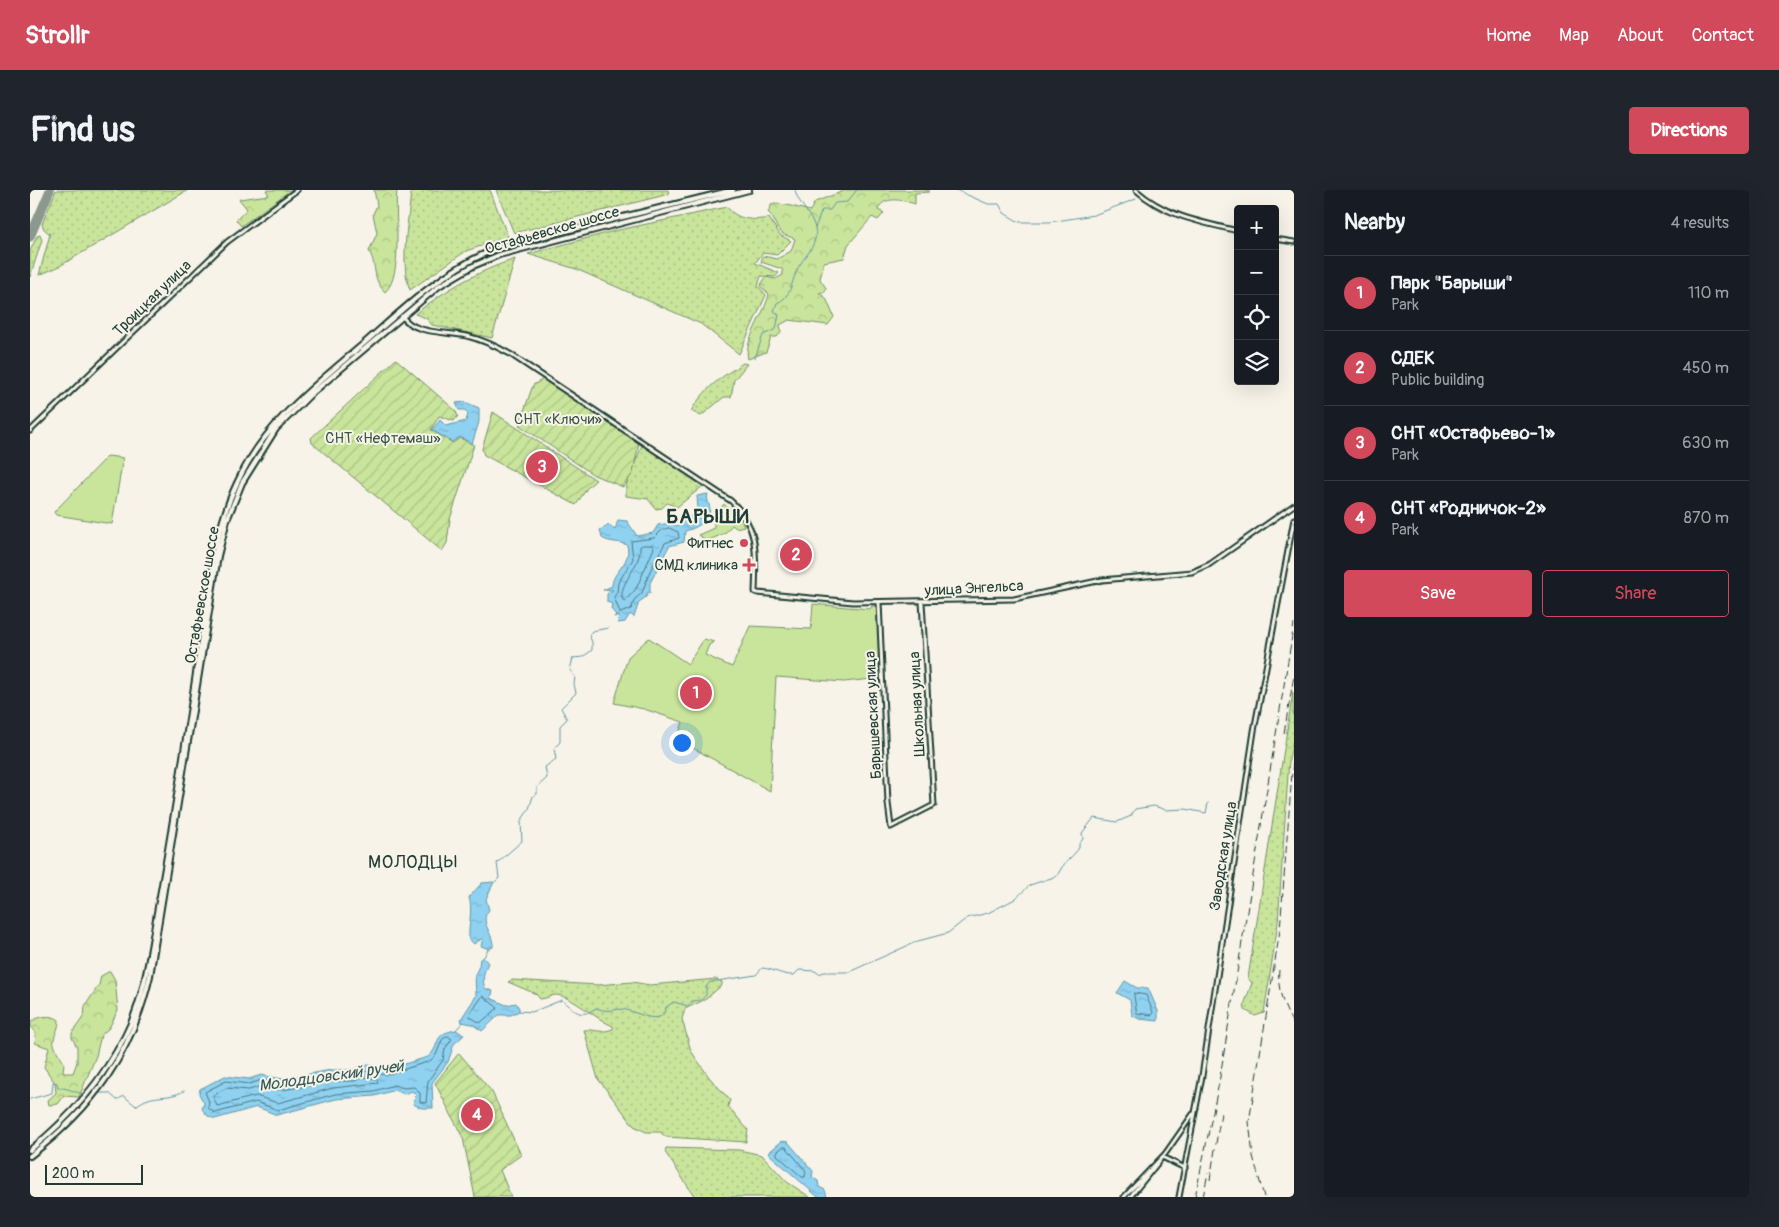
<!DOCTYPE html>
<html lang="en">
<head>
<meta charset="utf-8">
<style>
  :root { --surface:#171b24; --page:#20242c; --text:#f1f3f6; --muted:#9ea1a6; --line:#363941; --accent:#d1495b }
  body { margin:0; font-family:Pangolin,sans-serif; background:var(--page); color:var(--text) }
  .controls { position:absolute; right:15px; top:15px; display:grid; overflow:hidden; border-radius:5px; box-shadow:0 5px 20px #0002 }
  .controls button { width:45px; height:45px; display:grid; place-items:center; padding:0; border:0; border-bottom:1px solid var(--line); background:var(--surface); color:var(--text); font:25px sans-serif }
  .scale { position:absolute; left:15px; bottom:12px; width:98px; box-sizing:border-box; padding-left:5px; border:2px solid #1f3d34; border-top:0; font-size:14px; line-height:18px; white-space:nowrap; color:#1f3d34; -webkit-text-stroke:4px #f7f3e8; paint-order:stroke }
  .you { position:absolute; left:651px; top:552px; width:18px; height:18px; margin:-12px; border:4px solid #fff; border-radius:50%; background:#1a73e8; box-shadow:0 0 0 8px #1a73e833 }
  .badge { display:grid; place-items:center; width:32px; height:32px; border-radius:50%; background:var(--accent); color:#fff; font-size:16px; font-weight:700 }
  .pin { position:absolute; translate:-50% -50%; border:2px solid #fff; box-shadow:0 1px 5px #0006 }
  .list { margin:0; padding:0; list-style:none }
  h2 { display:flex; justify-content:space-between; align-items:center; height:65px; margin:0; padding:0 20px; font-size:21px }
  h2 small { font-size:16px; font-weight:400; color:var(--muted) }
  .list li { display:grid; grid-template-columns:32px 1fr auto; gap:15px; align-items:center; box-sizing:border-box; height:75px; padding:0 20px; border-top:1px solid var(--line) }
  .list b { display:block; font-size:19px; white-space:nowrap }
  .list p { margin:0; font-size:16px; white-space:nowrap; color:var(--muted) }
  .list em { font-size:16px; font-style:normal; color:var(--muted) }
  .actions { display:flex; gap:10px; padding:15px 20px }
  .actions a { flex:1; padding:11px 0; border:1px solid var(--accent); border-radius:5px; text-align:center; font-size:18px; color:var(--accent) }
  .actions .main { background:var(--accent); color:#fff }
  .icon { flex:none; width:28px; height:28px; fill:none; stroke:currentColor; stroke-width:2; stroke-linecap:round; stroke-linejoin:round }
  .map { position:relative; flex:none; width:1264px; height:1007px; overflow:hidden; border-radius:5px }
  header { display:flex; align-items:center; gap:30px; box-sizing:border-box; height:70px; padding:0 25px; background:var(--accent); color:#fff }
  header strong { font-size:24px }
  nav { display:flex; gap:28px; margin-inline-start:auto; font-size:18px }
  .intro { display:flex; align-items:center; justify-content:space-between; box-sizing:border-box; height:120px; padding:0 30px }
  h1 { margin:0; font-size:35px }
  .button { padding:12px 22px; border-radius:5px; background:var(--accent); color:#fff; font-size:18px; font-weight:700 }
  main { display:flex; gap:30px; padding:0 30px }
  aside { flex:1; background:var(--surface); border-radius:5px; box-shadow:0 5px 20px #0002 }
  .map>svg:first-child { display:block }
  .grass { fill:url(#grass-dots); stroke:#749068 }
  .forest { fill:url(#forest-crowns); stroke:#749068 }
  .park { fill:#c9e49b; stroke:#749068 }
  .garden { fill:url(#garden-furrows); stroke:#749068 }
  .water { fill:url(#water-ripples); stroke:#6296a5 }
  .lines { fill:none; stroke-linecap:round; stroke-linejoin:round }
  .shore { stroke:#4c7880; stroke-width:1 }
  .stream { stroke:#6296a5; stroke-width:1 }
  .taxiway { stroke:#8b988e; stroke-width:9 }
  .tertiary-casing { stroke:#1f3d34; stroke-width:7 }
  .secondary-casing { stroke:#1f3d34; stroke-width:8 }
  .tertiary { stroke:#f7f3e8; stroke-width:3 }
  .secondary { stroke:#f7f3e8; stroke-width:4 }
  .rail { stroke:#1f3d34; stroke-width:1; stroke-dasharray:8 4; stroke-linecap:butt }
  .poi-dot { fill:#d1495b; stroke:#f7f3e8; stroke-width:2 }
  .labels { text-anchor:middle; stroke-width:4; stroke-linejoin:round; paint-order:stroke }
  .street-label { font-size:15px; fill:#1f3d34; stroke:#f7f3e8 }
  .park-label { font-size:15px; fill:#385643; stroke:#f7f3e8 }
  .poi-label { font-size:15px; fill:#1f3d34; stroke:#f7f3e8; text-anchor:end }
  .water-label { font-size:16px; font-style:italic; fill:#355b5a; stroke:#f7f3e8 }
  .quarter-label { font-size:18px; letter-spacing:1px; fill:#1f3d34; stroke:#f7f3e8 }
  .district-label { font-size:20px; font-weight:bold; letter-spacing:1px; fill:#1f3d34; stroke:#f7f3e8 }
</style>
</head>
<body>
<header>
<strong>Strollr</strong>
<nav><a>Home</a><a>Map</a><a>About</a><a>Contact</a></nav>
</header>
<div class="intro"><h1>Find us</h1><a class="button">Directions</a></div>
<main>
<div class="map">
<svg width="1264" height="1007" viewBox="0 0 1264 1007">
  <defs>
    <pattern id="grass-dots" width="8" height="8" patternUnits="userSpaceOnUse" patternTransform="scale(1.25)"><rect width="8" height="8" fill="#c9e49b"/><path d="M2 2h.1M6 6h.1" fill="none" stroke="#acc486" stroke-width="1.8" stroke-linecap="round"/></pattern>
    <pattern id="forest-crowns" width="20" height="18" patternUnits="userSpaceOnUse" patternTransform="scale(1.25)"><rect width="20" height="18" fill="#c9e49b"/><path d="M2 6a3 3 0 1 1 6 0M12 15a3 3 0 1 1 6 0" fill="none" stroke="#acc486"/></pattern>
    <pattern id="garden-furrows" width="10" height="10" patternUnits="userSpaceOnUse" patternTransform="scale(1.25)"><rect width="10" height="10" fill="#c9e49b"/><path d="M-1 1l2-2M0 10L10 0M9 11l2-2" fill="none" stroke="#acc486"/></pattern>
    <pattern id="water-ripples" width="26" height="14" patternUnits="userSpaceOnUse" patternTransform="scale(1.25)"><rect width="26" height="14" fill="#8fd1f1"/><path d="M2 4q2-2 4 0t4 0M15 11q2-2 4 0t4 0" fill="none" stroke="#7bb4cf"/></pattern>
  </defs>
  <rect width="100%" height="100%" fill="#f7f3e8"/>
  <filter id="ink" filterUnits="userSpaceOnUse"><feTurbulence type="fractalNoise" baseFrequency=".02" numOctaves="2"/><feDisplacementMap in="SourceGraphic" scale="10" xChannelSelector="R" yChannelSelector="G"/><feConvolveMatrix kernelMatrix="1 2 1 2 8 2 1 2 1" color-interpolation-filters="sRGB"/></filter>
  <g filter="url(#ink)">
    <path class="grass" d="M26,0h132l-130,77 -19,8 11,-41 -6,-5 -2,-5z
      M381,0h79l18,47 -42,14 -56,39c-11,-29 -1,-69 1,-100z
      M466,0h172l1,4 -155,39z
      M697,17c10,13 26,14 42,11l11,17 11,6 -14,14 -14,-2 -8,10 24,10 -4,4 -14,-1 -3,10 8,9 -27,59 -38,-30 -125,-55 -48,-15 86,-23z
      M10,45l2,5 -12,37v-26l7,-15z
      M485,69l-23,79 -60,-13 -6,-7 -11,-4c31,-25 63,-43 100,-55z
      M713,173l4,1 -13,16 -3,17h-7l-23,19 -10,-5c15,-24 29,-33 52,-48z
      M612,255l61,41 -26,21 -10,-4 -5,5 -6,1 -8,-10 -22,-3v-10z
      M1263,502l1,43 -5,25 -11,163 -14,90 -9,3 -10,-6 -1,-5 8,-22 -4,-5z
      M686,789l6,3v3l-16,14 -21,10 -3,10 9,32 18,26 21,23 -2,6 20,24 -2,12 -80,-5 -6,-5h-14l-12,-6 -36,-47 -14,-49c14,-1 14,4 29,-1v-3c-16,-6 -41,-30 -57,-31 -5,0 -10,4 -16,4l-4,-5 -28,-12 4,-2 86,5 34,-3 18,3z
      M636,958l73,2 23,5 25,27 23,15h-115l-30,-45z"/>
    <path class="forest" d="M236,0h25l-50,36 -5,-6 11,-11 -8,-10 30,-4z
      M344,0h23c-3,26 7,85 -12,102 -14,-14 -7,-25 -16,-41l8,-18 -4,-19 4,-9z
      M816,0h83v2l-14,1v11c-12,-4 -32,-9 -37,6l6,3 -6,7 -6,-3 -24,28 -4,13 -20,4 -4,17 6,9 -1,4 -6,1 7,5 8,19 -6,8 -39,-5 -9,5 1,7 -4,5h-6l-5,15 -18,7c-5,-18 17,-45 21,-65l-9,-8 6,-9 9,2 8,-4 -1,-6 -21,-7 2,-6 14,3 14,-8 4,-12c-3,-2 -9,-3 -12,-5 -8,-5 -8,-16 -15,-22l4,-8c11,-1 27,4 38,7l5,-9z
      M80,781l5,9 3,30 -9,18 -8,7 -5,21 -17,41 -15,-1 -6,8 -9,1 -1,-5 8,-7 -1,-10 -11,-16 5,-19 -14,-5 1,-9 -5,-7v-5c7,-6 21,-8 28,-2 0,9 -4,12 -5,20 -2,6 7,17 10,23l-1,10h10l4,-11v-15l-5,-9v-5l12,-17 1,-10 14,-21 2,-9z"/>
    <path class="park" d="M78,266l15,2 -11,66 -56,-9 -2,-3z
      M694,314l5,5 8,1 7,16 -8,2 -4,-3 -7,8 -18,8 -9,-6 16,-7v-8l11,-3 -3,-11z
      M783,414l57,5 2,-3h6l3,72 -37,4 -68,-5 -6,114 -93,-52 6,-17 -39,-13 -30,-6 14,-46 21,-19 39,26 16,-25 10,3 -5,3 -4,10 27,12 18,-41 61,3z"/>
    <path class="garden" d="M366,169l59,51 3,6 -4,5 -15,-5 -8,14 22,13 7,-5 14,7 -24,74 -3,24 -5,8 -130,-108 -1,-5z
      M515,188l94,64 -6,31 -10,14 -29,-12 -75,-50 14,-40z
      M463,222l103,68 -9,8 -11,17 -92,-50 -2,-6z
      M429,863l33,39 29,63 -21,15 11,27h-36l-12,-59 -28,-55z"/>
    <path class="water" d="M435,212l14,6v14l-7,22 -12,-7 -8,5 -20,-12 8,-10 6,6 20,-5 2,-7 -3,-4h-6l-3,-7z
      M678,304c-2,6 2,10 2,16 -1,12 -16,19 -25,21l-1,11 -15,4 -19,37v10l-2,-1 -2,5 -7,5 -5,15 -4,-3 -5,8 -7,1 1,-7 -5,1 2,-2 -5,-6 1,-5 -5,-2v-8l6,-4h-10l9,-4c0,-15 20,-22 15,-41 -8,-4 -18,-2 -25,-7l-2,-8 9,-5 6,5 3,-10 9,1 10,15 16,-3 5,-8 13,-2 6,3 8,-7v-3l10,1 3,-8 -1,-13z
      M464,692l-8,17 3,11c-11,12 5,23 4,37l-4,2 -8,-3 2,-8 -9,6 -5,-5c-1,-15 4,-27 0,-42l13,-14z
      M453,767l5,6c-4,7 -7,20 -2,26l7,2 -2,7 15,7 10,-2 3,5v3l-8,4h-12l-17,16 -10,-7 -10,-2 -1,-3 15,-23 -1,-21 4,-9 1,-7z
      M1095,791l12,7h11l10,23v10l-19,-2 -7,-4 -2,-15 -13,-7z
      M426,840l8,5 -10,9 -6,18 -16,21 1,25h-11l-9,-4 3,-9 -4,-4 -8,3 -9,-4 -20,6 -39,3 -59,16 -20,-8 -42,12 -7,-3 -6,-7 2,-6 -5,-9 1,-5 25,-13 24,3 12,-4 21,4 49,-9h22l8,-4 9,-1 14,5 44,-13c14,-12 3,-23 28,-27z
      M752,951l6,1 25,29 -1,6 6,4 1,6 6,3 2,7h-9l-50,-44z"/>
    <g class="lines">
      <path class="shore" d="M639,338l9,4 1,6 -14,5 -15,28 -8,22 -7,6 -4,10 -11,4 -6,-16 3,-5 1,-9 15,-24 -2,-18 23,-3 8,-8z
        M613,355h9l2,3 -18,41 -12,13c-10,-15 18,-35 16,-55z
        M1104,803l12,2 7,17 -1,3 -15,-2z
        M453,806l15,12 -18,15 -11,-7z
        M418,846l4,3 -7,10 -2,11 -15,21 -2,22 -6,-1v-9l-6,-6 -10,1 -10,-3 -20,6 -39,3 -57,16 -22,-8 -41,11 -7,-5 1,-6 -4,-10 21,-11 23,3 13,-4 20,4 49,-9h22l10,-4 23,4 44,-14 6,-6 6,-15z
        M334,887l13,2 1,4 -45,5 -55,15 -22,-7 -39,10 -4,-10 13,-8 23,2 13,-4 21,4 49,-9h22z
        M753,957h3l20,24 -1,6h-3l-25,-22v-3z"/>
      <path class="stream" d="M926,0l32,14h11l5,9 15,9h31l44,-7 42,-16
        M785,38l7,-18h8l5,-7 12,-1 10,-12
        M725,168l8,-23 13,-6 3,-14 -5,-4 3,-8c14,-6 14,-19 19,-31 5,-12 16,-20 19,-33 5,-18 -17,-33 -20,-49
        M465,692l4,-4 -2,-15 25,-22 -1,-20 8,-12 4,-13 4,-2v-7l10,-9 -2,-11 11,-8 -2,-10 6,-7v-16l7,-7 -6,-11 15,-15 -2,-9 1,-7 -5,-7 3,-12 10,-1 9,-7v-8l-3,-7 3,-4 16,-3
        M454,767l4,-8
        M489,821l13,1 30,-12c14,10 16,20 34,8 16,6 17,-1 30,2 12,2 37,18 40,-3l8,-5 14,4 4,-5 9,-1 5,-5v-8l4,-5 46,-7 6,-7c12,1 21,8 32,7l5,-5 16,1 4,3 5,-2h25l69,-31 30,-8 19,-15 21,-5 27,-14 15,-14 27,-9c8,-16 13,-16 22,-28v-4l4,-5 -1,-6 12,-15 23,4 14,-6 4,-7 19,-3 12,4 19,-1 21,4 2,-10
        M426,840l7,-8
        M67,903h12l8,7 7,-4 12,10c17,-14 29,-5 48,-15
        M0,909l22,-6 1,-11 4,1 1,5c9,-1 18,5 26,6"/>
      <path class="taxiway" d="M0,47l20,-47"/>
      <g class="tertiary-casing">
        <path id="tertiary" d="M1106,0c29,26 64,32 102,41
          M1245,49l19,3
          M372,126c13,19 44,15 65,20 16,4 29,10 43,18l221,147c29,26 25,57 24,91l3,1 95,9 161,-3 88,-19 90,-8 18,-8 84,-59
          M0,241l197,-189 70,-52
          M849,412l9,201 3,24 43,-22 -12,-203
          M1132,967l23,11
          M1094,1007l41,-43 28,-40
          M1100,1007l30,-37
          M1149,1007l23,-121 52,-345 40,-212"/>
      </g>
      <g class="secondary-casing">
        <path id="secondary" d="M0,960c40,-32 72,-69 95,-114 22,-43 26,-93 35,-140 16,-89 29,-178 43,-268 8,-49 12,-99 34,-145 27,-59 77,-97 125,-138 39,-34 77,-71 124,-92 14,-6 29,-9 43,-13l204,-50
          M0,966c63,-48 102,-102 120,-180l68,-420 9,-36 15,-37 34,-54 33,-33 130,-110 34,-20 26,-11 250,-65"/>
      </g>
      <use href="#tertiary" class="tertiary"/>
      <use href="#secondary" class="secondary"/>
      <path class="rail" d="M1254,543l10,-57
        M1249,780c-2,19 5,39 15,55
        M1180,990l11,-67
        M1165,1007l24,-114 75,-459
        M1173,1007l5,-24
        M1234,1007l-11,-41 -4,-34 31,-192 14,-183"/>
    </g>
  </g>
  <g class="poi-dot">
    <circle cx="714" cy="353" r="5"/>
    <path d="M716.5 367.5h5v5h5v5h-5v5h-5v-5h-5v-5h5z"/>
  </g>
  <g class="labels">
    <g class="street-label">
      <text transform="translate(522 40) rotate(-16)" y="5">Остафьевское шоссе</text>
      <text transform="translate(122 108) rotate(-44)" y="5">Троицкая улица</text>
      <text transform="translate(944 398) rotate(-3)" y="5">улица Энгельса</text>
      <text transform="translate(172 405) rotate(-80)" y="5">Остафьевское шоссе</text>
      <text transform="translate(887 514) rotate(-93)" y="5">Школьная улица</text>
      <text transform="translate(843 525) rotate(-93)" y="5">Барышевская улица</text>
      <text transform="translate(1193 666) rotate(-81)" y="5">Заводская улица</text>
    </g>
    <g class="park-label">
      <text x="528" y="234">СНТ «Ключи»</text>
      <text x="353" y="253">СНТ «Нефтемаш»</text>
    </g>
    <g class="poi-label">
      <text x="704" y="358">Фитнес</text>
      <text x="708" y="380">СМД клиника</text>
    </g>
    <g class="water-label">
      <text transform="translate(301 885) rotate(-8)" y="6">Молодцовский ручей</text>
    </g>
    <g class="quarter-label">
      <text x="383" y="678">МОЛОДЦЫ</text>
    </g>
    <g class="district-label">
      <text x="678" y="333">БАРЫШИ</text>
    </g>
  </g>
</svg>
<div class="controls">
<button>+</button>
<button>−</button>
<button><svg class="icon" aria-label="locate" viewBox="0 0 24 24"><circle cx="12" cy="12" r="6"/><path d="M12 2v4M12 18v4M2 12h4M18 12h4"/></svg></button>
<button><svg class="icon" aria-label="layers" viewBox="0 0 24 24"><path d="M12 4l9 5-9 5-9-5zM3 14l9 5 9-5"/></svg></button>
</div>
<div class="scale">200 m</div>
<div class="you"></div>
<div class="pin badge" style="left:666px;top:503px">1</div>
<div class="pin badge" style="left:766px;top:365px">2</div>
<div class="pin badge" style="left:512px;top:277px">3</div>
<div class="pin badge" style="left:447px;top:925px">4</div>
</div>
<aside>
<h2>Nearby<small>4 results</small></h2>
<ul class="list">
<li><span class="badge">1</span><div><b>Парк &quot;Барыши&quot;</b><p>Park</p></div><em>110 m</em></li>
<li><span class="badge">2</span><div><b>СДЕК</b><p>Public building</p></div><em>450 m</em></li>
<li><span class="badge">3</span><div><b>СНТ «Остафьево-1»</b><p>Park</p></div><em>630 m</em></li>
<li><span class="badge">4</span><div><b>СНТ «Родничок-2»</b><p>Park</p></div><em>870 m</em></li>
</ul>
<div class="actions"><a class="main">Save</a><a>Share</a></div>
</aside>
</main>
</body>
</html>
